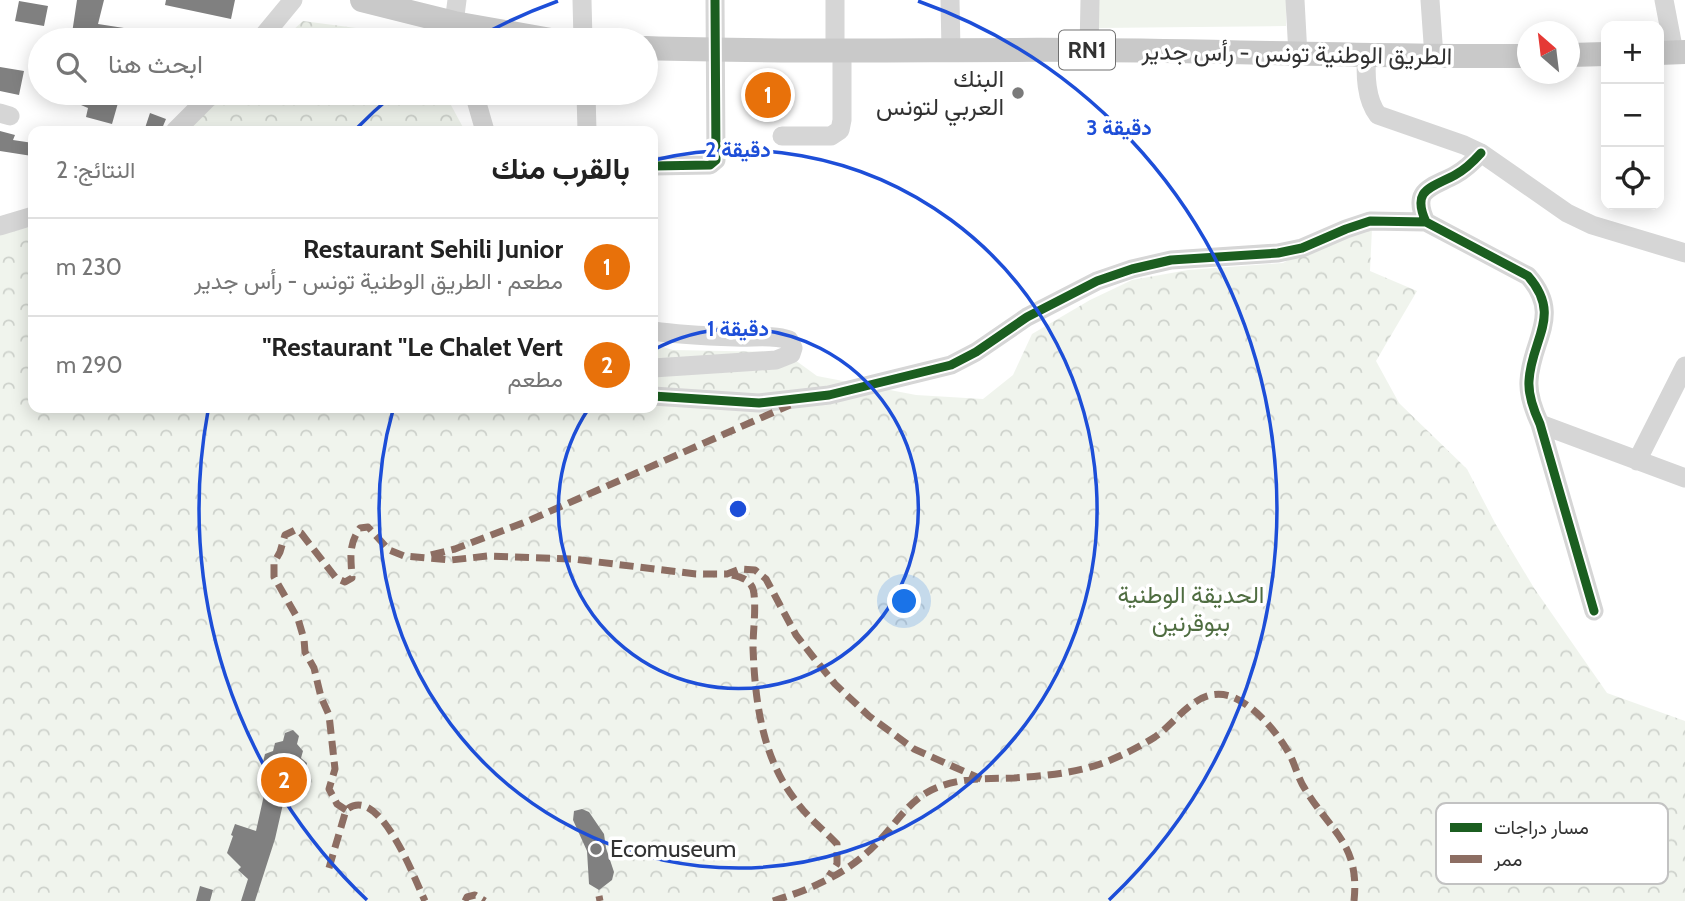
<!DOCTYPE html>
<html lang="ar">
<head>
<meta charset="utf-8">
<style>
  :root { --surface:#fff; --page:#f6f6f6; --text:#222; --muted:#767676; --line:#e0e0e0; --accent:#7a7a7a }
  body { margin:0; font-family:Cabin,Vazirmatn,sans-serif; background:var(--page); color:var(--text); direction:rtl }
  .controls { position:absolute; right:21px; top:21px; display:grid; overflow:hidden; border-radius:14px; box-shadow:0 4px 18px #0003 }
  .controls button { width:63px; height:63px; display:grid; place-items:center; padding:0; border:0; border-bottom:2px solid var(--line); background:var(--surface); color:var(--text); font:35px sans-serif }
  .compass { position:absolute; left:1517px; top:21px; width:63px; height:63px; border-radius:50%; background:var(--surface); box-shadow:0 4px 18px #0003; rotate:332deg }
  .you { position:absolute; left:905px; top:602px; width:24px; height:24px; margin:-18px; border:5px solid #fff; border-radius:50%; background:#1a73e8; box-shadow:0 0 0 10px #1a73e833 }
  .badge { display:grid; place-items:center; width:46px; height:46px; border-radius:50%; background:var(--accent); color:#fff; font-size:23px; font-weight:700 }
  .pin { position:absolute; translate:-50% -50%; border:4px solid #fff; box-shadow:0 2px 7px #0006 }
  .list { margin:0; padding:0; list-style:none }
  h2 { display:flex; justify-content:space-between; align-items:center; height:91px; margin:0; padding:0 28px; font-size:30px }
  h2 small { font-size:23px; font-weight:400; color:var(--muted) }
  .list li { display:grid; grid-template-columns:46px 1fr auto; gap:21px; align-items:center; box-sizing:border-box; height:98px; padding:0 28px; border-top:2px solid var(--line) }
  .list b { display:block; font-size:26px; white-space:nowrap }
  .list p { margin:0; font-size:23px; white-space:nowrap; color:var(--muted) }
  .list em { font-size:23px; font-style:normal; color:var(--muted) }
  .icon { flex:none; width:38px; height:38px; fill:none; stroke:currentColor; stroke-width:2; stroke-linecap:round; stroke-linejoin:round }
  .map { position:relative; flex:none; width:1685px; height:901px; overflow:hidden; direction:ltr }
  .search { position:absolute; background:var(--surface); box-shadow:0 4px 18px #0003; left:28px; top:28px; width:630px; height:77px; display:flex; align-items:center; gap:18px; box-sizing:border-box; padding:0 24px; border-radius:38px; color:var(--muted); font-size:26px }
  .panel { position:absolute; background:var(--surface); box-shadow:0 4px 18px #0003; left:28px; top:126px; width:630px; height:287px; border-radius:14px; direction:rtl }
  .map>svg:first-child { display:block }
  .green { fill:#f0f4ed }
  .forest { fill:url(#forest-crowns) }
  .building { fill:#808080 }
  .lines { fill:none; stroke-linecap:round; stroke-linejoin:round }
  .minor { stroke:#d6d6d6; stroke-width:19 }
  .major { stroke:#c9c9c9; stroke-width:24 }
  .quiet { stroke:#8d6e63; stroke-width:7; stroke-dasharray:14 7; stroke-linecap:butt }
  .cycleway-casing { stroke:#fff; stroke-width:13 }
  .cycleway { stroke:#1b5e20; stroke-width:9 }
  .ring { fill:none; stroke:#1d4ed8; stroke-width:3.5 }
  .poi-dot { fill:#7a7a7a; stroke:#fff; stroke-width:2.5 }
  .labels { text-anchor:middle; stroke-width:7; stroke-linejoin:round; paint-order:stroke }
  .shield { fill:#fff; stroke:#707070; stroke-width:2 }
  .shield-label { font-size:23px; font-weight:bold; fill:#323232 }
  .street-label { font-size:24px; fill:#323232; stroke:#fff }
  .poi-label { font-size:24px; fill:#323232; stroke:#fff; text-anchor:end }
  .park-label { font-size:24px; fill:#4f6d41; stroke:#fff }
  .key { fill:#fff; stroke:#c2c2c2; stroke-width:2 }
  .key-label { font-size:19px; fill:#323232 }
  .centre { fill:#1d4ed8; stroke:#fff; stroke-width:3.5 }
  .ring-label { font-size:21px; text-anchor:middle; font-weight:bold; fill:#1d4ed8; stroke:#fff; stroke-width:7; stroke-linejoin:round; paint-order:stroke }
</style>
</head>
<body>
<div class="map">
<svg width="1685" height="901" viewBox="0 0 1685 901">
  <defs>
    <pattern id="forest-crowns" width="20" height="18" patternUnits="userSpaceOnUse" patternTransform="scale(1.75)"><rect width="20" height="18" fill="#f0f4ed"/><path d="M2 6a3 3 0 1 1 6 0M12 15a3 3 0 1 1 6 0" fill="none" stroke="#ced2cc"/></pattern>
  </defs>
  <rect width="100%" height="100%" fill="#fff"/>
  <path class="green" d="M1099,0h187v26l-188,2z"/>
  <path class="forest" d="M303,21l68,9 42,10h-131z
    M224,93h218l4,3 19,35h-283z
    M33,226v182h620v-64l20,6 111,2 33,24 99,19 67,4 30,-24 19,-41 58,-34 42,-20 56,-10 95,-7 34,-19 55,-16 -2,43 47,20 -41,70 23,42 68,66 28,54 39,65 73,105 78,28v180h-1685v-666z"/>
  <path class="building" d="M77,0h27l-6,24 39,6 -1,10h-65z
    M166,0h69l-4,19 -66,-14z
    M19,1l29,5 -4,20 -29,-5z
    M0,67l24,4 -5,24 -19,-4z
    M53,93h27l38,10 -6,21 -26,-7 2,-9z
    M150,113l16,6 -5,12h-17z
    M0,131l15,4 -2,5 20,3 -1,13 -32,-5z
    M293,730l6,6 -2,8 6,7 -2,7 6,5 -2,8 -7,2 -9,33 -6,-2 -8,35 -20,62h-14l7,-22 -10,-9 3,-3 -14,-14 6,-17 -2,-1 4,-11 21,7 14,-63 -7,-6 2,-8 8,-3 2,-8 8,-2 2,-8z
    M582,809l7,3 15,22 2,14 8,24 -2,8 -13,10 -10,-6 -2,-33 -14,-31 1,-9z
    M200,886l13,4 -3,11h-14z"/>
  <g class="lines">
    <path class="minor" d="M457,0l-3,23 5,17
      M582,0l1,40
      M950,0l1,50
      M1295,0l3,55
      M1430,0l4,57
      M1664,0l10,52
      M260,40l33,-40
      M1089,50l1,-50
      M835,51v-51
      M1367,55c-2,19 -1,45 11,60l86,30 17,8 86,60 25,12 93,28
      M474,93l11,38
      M586,93l1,38
      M0,113l10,3
      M175,131l38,-38
      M782,136h49l9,-6 2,-10v-69
      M1481,153c-8,9 -15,16 -26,22 -24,13 -44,14 -29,47l102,54c35,40 3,63 1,105 -1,15 5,30 11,43l54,187
      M653,166l57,-1 6,-5 -1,-160
      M0,226l33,-10
      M653,331c27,4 54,5 82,6 17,1 38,-3 54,3l4,8 -2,6 -15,6 -123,8
      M653,396l106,7 70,-8 122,-30 25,-13 51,-35 70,-36 35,-12 39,-9 107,-7 24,-5 44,-19 24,-8 56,1
      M1540,424l145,54
      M1637,461l48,-95"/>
    <path class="major" d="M362,0l92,23 97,17
      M646,48c147,5 294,1 441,2 147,1 293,7 441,6
      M1659,53l26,-1
      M1570,55l36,-1"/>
    <path class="quiet" d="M431,555l24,-6 73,-28 262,-116
      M732,575c10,2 21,6 22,19 2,18 -1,36 -1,54 2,53 9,110 43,153 11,16 28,29 41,43v20l-8,12
      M346,810l-9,-6 -8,-15 6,-20 -6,-54 -8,-18 -7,-29 -9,-16 -1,-13 -6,-20 -24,-42v-14l6,-11 5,-17 10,-5 6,3 35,45 9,4 7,-4c-1,-20 -4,-33 8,-50l8,-1 21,23 15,6 47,4 37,-4 85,3 123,15h31l13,-5 15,1 11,9 30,56 18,23 21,26 34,32 45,33 67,30
      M329,868l17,-58c33,-28 69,70 79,91
      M599,896l1,5
      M465,901l2,-4 8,-2 10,6
      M773,901c39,-12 76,-28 105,-59 15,-15 29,-38 48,-49 28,-16 57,-14 88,-15 30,-2 65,-5 94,-17 15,-6 33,-15 47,-24 23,-16 42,-51 75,-41 23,8 45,34 57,54 8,12 10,27 18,39 26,43 55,55 49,112"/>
    <g class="cycleway-casing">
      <path id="cycleway" d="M1481,153c-8,9 -15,16 -26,22 -24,13 -44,14 -29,47l102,54c35,40 3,63 1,105 -1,15 5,30 11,43l54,187
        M653,166l57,-1 6,-5 -1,-160
        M653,396l106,7 70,-8 122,-30 25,-13 51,-35 70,-36 35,-12 39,-9 107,-7 24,-5 44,-19 24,-8 56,1"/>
    </g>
    <use href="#cycleway" class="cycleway"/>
  </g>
  <g class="ring">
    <path d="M653 350A180 180 0 1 1 589 408"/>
    <path d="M654 160A359 359 0 1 1 393 410"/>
    <path d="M367 900A539 539 0 0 1 208 411M354 131A539 539 0 0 1 395 93M473 40A539 539 0 0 1 558 1M918 1A539 539 0 0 1 1109 900"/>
  </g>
  <g class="poi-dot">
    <circle cx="1018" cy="93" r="7"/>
    <circle cx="596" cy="849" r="7"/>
  </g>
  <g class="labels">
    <rect class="shield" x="1059" y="30.5" width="56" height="39" rx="5"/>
    <g class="shield-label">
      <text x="1087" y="58">RN1</text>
    </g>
    <g class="street-label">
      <text transform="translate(1297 54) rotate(1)" y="8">الطريق الوطنية تونس - رأس جدير</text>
    </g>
    <g class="poi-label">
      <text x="1004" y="87">البنك<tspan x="1004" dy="28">العربي لتونس</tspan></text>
      <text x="610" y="857" text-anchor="start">Ecomuseum</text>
    </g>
    <g class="park-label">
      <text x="1191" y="603">الحديقة الوطنية<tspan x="1191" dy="28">ببوقرنين</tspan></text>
    </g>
  </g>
  <rect x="1436" y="803" width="232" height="81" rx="10" class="key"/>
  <rect x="1450" y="823" width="32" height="9" fill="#1b5e20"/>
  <rect x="1450" y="855" width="32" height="8" fill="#8d6e63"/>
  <g class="key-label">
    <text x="1494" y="834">مسار دراجات</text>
    <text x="1494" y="866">ممر</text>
  </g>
  <circle cx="738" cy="509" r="10" class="centre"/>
  <g class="ring-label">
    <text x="1119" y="135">3 دقيقة</text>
    <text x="738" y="157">2 دقيقة</text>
    <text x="738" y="336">1 دقيقة</text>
  </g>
</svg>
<div class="controls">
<button>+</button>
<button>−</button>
<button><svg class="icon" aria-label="locate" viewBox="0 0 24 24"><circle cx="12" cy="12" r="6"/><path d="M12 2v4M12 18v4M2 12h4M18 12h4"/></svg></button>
</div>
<svg class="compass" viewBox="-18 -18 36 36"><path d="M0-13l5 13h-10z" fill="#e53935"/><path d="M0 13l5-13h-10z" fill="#767676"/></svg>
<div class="you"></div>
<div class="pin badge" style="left:768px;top:95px;background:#e8710a">1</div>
<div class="pin badge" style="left:284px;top:780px;background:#e8710a">2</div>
<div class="search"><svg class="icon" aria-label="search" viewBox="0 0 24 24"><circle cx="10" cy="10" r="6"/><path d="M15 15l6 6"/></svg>ابحث هنا</div>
<section class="panel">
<h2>بالقرب منك<small>النتائج: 2</small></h2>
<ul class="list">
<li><span class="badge" style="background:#e8710a">1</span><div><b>Restaurant Sehili Junior</b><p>مطعم · الطريق الوطنية تونس - رأس جدير</p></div><em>230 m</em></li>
<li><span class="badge" style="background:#e8710a">2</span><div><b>Restaurant &quot;Le Chalet Vert&quot;</b><p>مطعم</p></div><em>290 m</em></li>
</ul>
</section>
</div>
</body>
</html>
